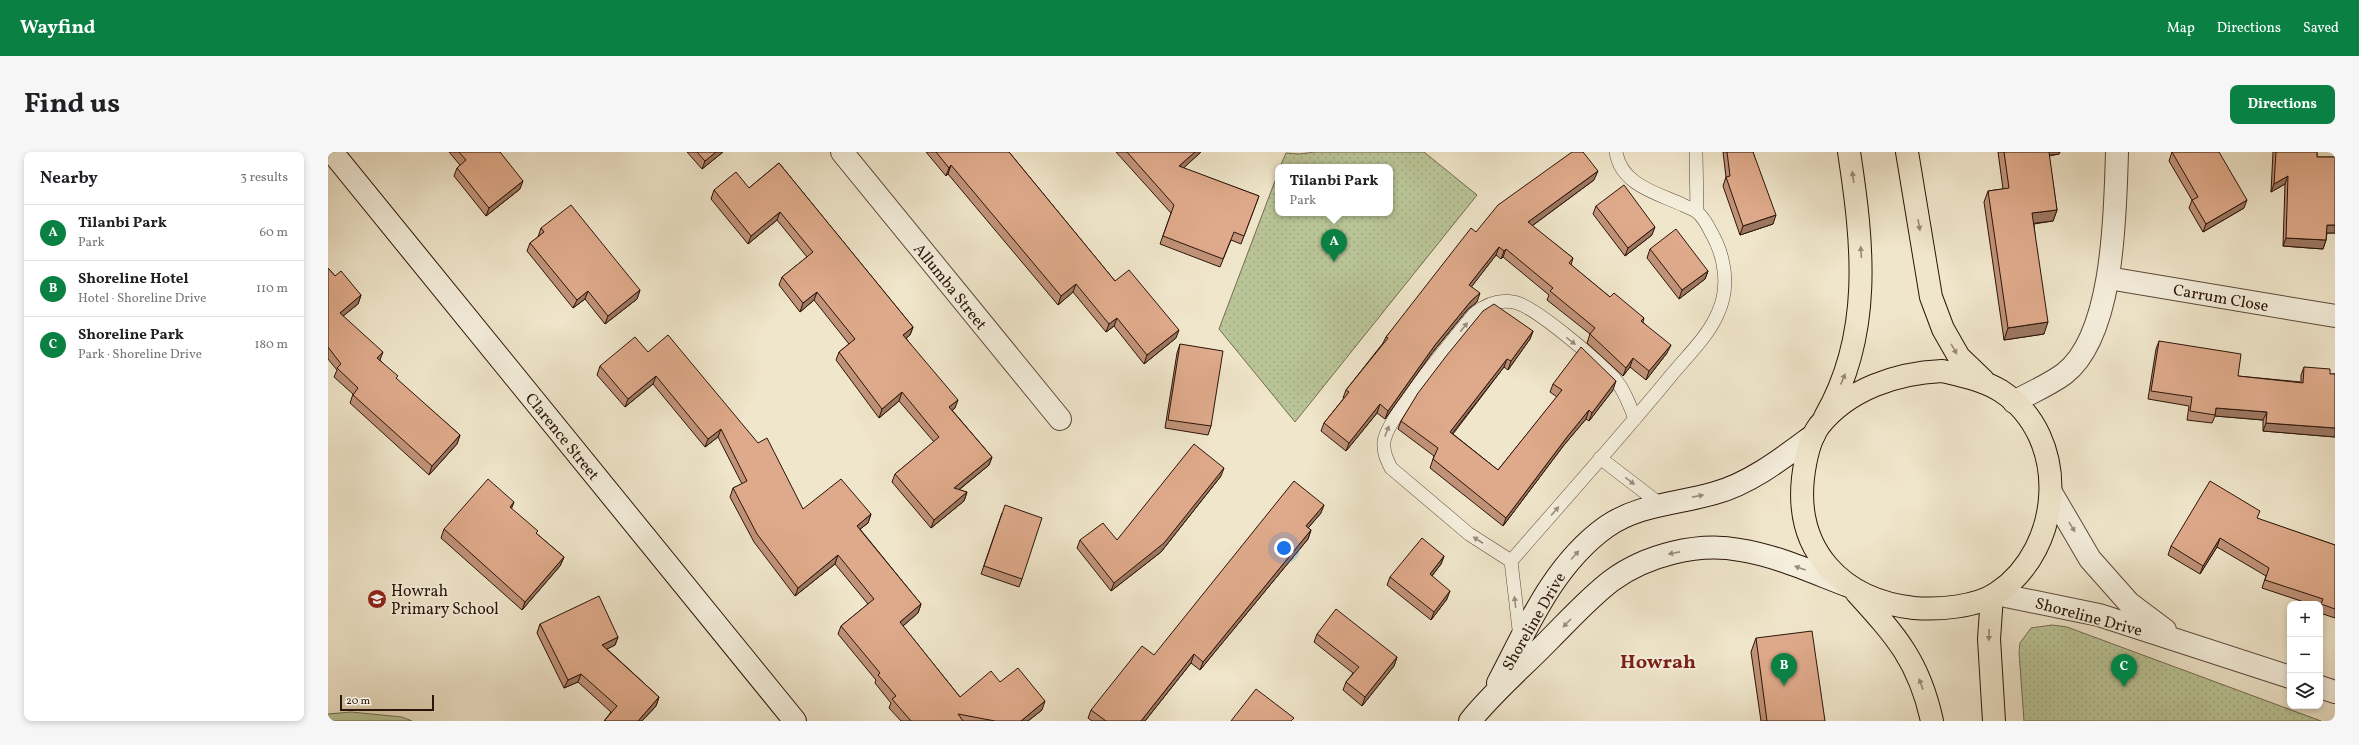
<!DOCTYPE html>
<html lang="en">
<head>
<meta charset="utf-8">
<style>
  :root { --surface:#fff; --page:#f6f6f6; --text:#202124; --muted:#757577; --line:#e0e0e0; --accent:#0b8043 }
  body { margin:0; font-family:Vollkorn,serif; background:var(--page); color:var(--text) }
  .controls { position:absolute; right:12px; bottom:12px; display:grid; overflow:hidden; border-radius:8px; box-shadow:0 2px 6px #0003 }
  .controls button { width:36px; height:36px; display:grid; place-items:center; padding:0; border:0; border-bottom:1px solid var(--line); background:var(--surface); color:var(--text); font:20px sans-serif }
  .scale { position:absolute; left:12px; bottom:10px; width:94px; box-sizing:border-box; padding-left:4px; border:2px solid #2b1409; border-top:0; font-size:11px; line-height:14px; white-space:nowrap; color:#2b1409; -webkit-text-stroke:3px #f5efdd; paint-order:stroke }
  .you { position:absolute; left:956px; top:396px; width:14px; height:14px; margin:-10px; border:3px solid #fff; border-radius:50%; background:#1a73e8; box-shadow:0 0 0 6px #1a73e833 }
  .badge { display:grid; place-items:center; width:26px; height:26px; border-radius:50%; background:var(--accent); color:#fff; font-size:13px; font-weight:700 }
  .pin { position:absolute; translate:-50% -33px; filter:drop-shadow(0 1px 2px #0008) }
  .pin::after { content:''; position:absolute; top:21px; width:14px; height:12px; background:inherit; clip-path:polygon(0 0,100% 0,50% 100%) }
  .popup { position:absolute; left:947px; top:12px; width:118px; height:52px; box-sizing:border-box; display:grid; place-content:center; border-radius:8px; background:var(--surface); filter:drop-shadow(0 1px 3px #0005); font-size:13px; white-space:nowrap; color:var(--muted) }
  .popup b { font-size:15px; color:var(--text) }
  .popup::after { content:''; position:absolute; left:50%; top:100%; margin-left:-8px; border:8px solid transparent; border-top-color:var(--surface) }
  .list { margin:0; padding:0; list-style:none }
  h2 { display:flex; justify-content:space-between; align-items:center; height:52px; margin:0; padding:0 16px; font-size:17px }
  h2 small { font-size:13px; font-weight:400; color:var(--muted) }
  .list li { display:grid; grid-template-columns:26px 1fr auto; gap:12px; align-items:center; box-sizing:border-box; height:56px; padding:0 16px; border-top:1px solid var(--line) }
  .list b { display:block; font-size:15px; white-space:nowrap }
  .list p { margin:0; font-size:13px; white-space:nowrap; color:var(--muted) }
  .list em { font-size:13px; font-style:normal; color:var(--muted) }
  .icon { flex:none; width:22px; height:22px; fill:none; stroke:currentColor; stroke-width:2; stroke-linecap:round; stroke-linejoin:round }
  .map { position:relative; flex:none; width:2007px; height:569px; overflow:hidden; border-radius:8px }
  header { display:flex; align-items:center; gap:24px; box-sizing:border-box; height:56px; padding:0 20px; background:var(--accent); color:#fff }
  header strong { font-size:19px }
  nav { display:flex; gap:22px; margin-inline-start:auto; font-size:14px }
  .intro { display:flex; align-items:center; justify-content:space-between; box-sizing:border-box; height:96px; padding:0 24px }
  h1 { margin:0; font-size:28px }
  .button { padding:10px 18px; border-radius:8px; background:var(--accent); color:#fff; font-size:14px; font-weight:700 }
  main { display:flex; gap:24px; padding:0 24px }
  aside { flex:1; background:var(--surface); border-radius:8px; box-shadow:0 2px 6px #0003 }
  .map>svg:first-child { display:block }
  .grass { fill:#bac597; stroke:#726c50 }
  .park { fill:url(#park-dots); stroke:#726c50 }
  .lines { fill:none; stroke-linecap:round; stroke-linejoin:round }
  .lane-casing { stroke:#5c483a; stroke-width:14 }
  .street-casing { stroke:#5c483a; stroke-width:24 }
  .secondary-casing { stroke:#2b1409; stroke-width:24 }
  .primary-casing { stroke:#2b1409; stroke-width:24 }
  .lane { stroke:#f5efdd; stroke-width:13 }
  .street { stroke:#f5efdd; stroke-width:22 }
  .secondary { stroke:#f5efdd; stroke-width:22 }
  .primary { stroke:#f0e6cb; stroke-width:22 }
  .wall { fill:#c09278; stroke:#2b1409 }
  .shaded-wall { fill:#9c7761; stroke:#2b1409 }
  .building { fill:#dfaa8b; stroke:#2b1409 }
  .oneway { fill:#978874 }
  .oneway2 { fill:#9a8c7e }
  .labels { text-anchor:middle; stroke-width:3.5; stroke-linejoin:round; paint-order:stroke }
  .street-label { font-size:16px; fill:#2b1409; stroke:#f5efdd }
  .poi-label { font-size:16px; fill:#2b1409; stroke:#f5efdd; text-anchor:start }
  .district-label { font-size:20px; font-weight:bold; fill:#7a1f14; stroke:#f5efdd }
</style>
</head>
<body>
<header>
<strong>Wayfind</strong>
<nav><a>Map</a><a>Directions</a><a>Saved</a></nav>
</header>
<div class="intro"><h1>Find us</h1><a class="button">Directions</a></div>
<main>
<aside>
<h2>Nearby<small>3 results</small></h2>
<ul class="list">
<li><span class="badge">A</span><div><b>Tilanbi Park</b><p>Park</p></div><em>60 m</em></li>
<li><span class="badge">B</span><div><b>Shoreline Hotel</b><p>Hotel · Shoreline Drive</p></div><em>110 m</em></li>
<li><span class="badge">C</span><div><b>Shoreline Park</b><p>Park · Shoreline Drive</p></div><em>180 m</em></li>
</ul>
</aside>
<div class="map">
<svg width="2007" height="569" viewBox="0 0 2007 569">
  <defs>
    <pattern id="park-dots" width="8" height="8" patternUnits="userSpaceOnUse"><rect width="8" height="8" fill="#bac597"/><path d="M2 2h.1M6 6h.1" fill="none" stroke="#a0a881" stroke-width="1.8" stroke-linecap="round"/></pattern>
  </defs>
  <rect width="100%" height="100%" fill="#f0e6cb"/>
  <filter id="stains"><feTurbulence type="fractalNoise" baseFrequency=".005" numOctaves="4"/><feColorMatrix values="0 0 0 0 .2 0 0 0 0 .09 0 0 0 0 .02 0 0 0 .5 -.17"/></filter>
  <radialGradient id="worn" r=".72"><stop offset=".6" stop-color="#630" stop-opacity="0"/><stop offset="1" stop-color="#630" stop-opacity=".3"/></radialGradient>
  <path class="grass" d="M23,560l51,5 10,4h-84v-7z"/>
  <path class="park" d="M987,0h109l53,43 -182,227 -76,-93 59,-156v40h112v-46h-110l6,-14 13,1z
    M1724,473l15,2 254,94h-297l-5,-69 1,-9 11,-15z"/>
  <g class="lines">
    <g class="lane-casing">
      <path id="lane" d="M1368,0l1,60
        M1272,306l60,46
        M1183,409l-42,-27 -78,-66c-4,-8 -8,-16 -7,-26 2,-24 72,-105 90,-128 11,-9 24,-15 39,-12 20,2 86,60 101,76 10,11 16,28 21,41
        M1192,486l-9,-77c53,-61 107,-121 158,-183 16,-20 39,-41 49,-65 12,-26 7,-57 -7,-81 -3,-6 -9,-16 -14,-20 -3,-3 -10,-5 -14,-7 -26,-12 -62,-20 -67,-53"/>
    </g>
    <g class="street-casing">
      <path id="street" d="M514,0l218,267
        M1780,126l227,38
        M1686,250c16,-9 35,-17 50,-28 51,-39 51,-164 53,-222
        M1724,342l38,65 39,44 36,27
        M1668,442l103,21 191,62
        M1992,535l15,5"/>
    </g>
    <g class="secondary-casing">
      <path id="secondary" d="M4,0l463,569
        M1170,531c29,-55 55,-118 108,-156 33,-23 71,-23 109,-34 36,-10 69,-36 99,-58
        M1142,569c24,-30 53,-54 80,-82 20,-20 39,-41 61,-58 35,-26 87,-39 129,-31 38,6 74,23 109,36"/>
    </g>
    <g class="primary-casing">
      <path id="primary" d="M1579,0l24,145 12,32 16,28 24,23
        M1614,219c21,5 41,9 59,20 70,46 63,157 -4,202 -20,14 -59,17 -83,15 -72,-8 -119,-57 -111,-130 2,-17 6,-38 16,-52 29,-37 78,-53 123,-55z
        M1497,265c48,-83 38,-174 24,-265
        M1528,440c40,44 63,69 76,129
        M1664,444l-3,43 5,82"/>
    </g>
    <use href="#lane" class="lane"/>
    <use href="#street" class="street"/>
    <use href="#secondary" class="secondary"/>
    <use href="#primary" class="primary"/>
  </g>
  <path class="wall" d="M121,0h51l20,37 -34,27 -32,-40 3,-8 3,-3z
    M359,0h36l-21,17z
    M598,0h83l106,129 61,57 -32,26 -30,-38 -8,6 -33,-40 -15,13 -110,-131 -2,2z
    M788,0h85l-18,16 76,28 -18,48 -10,-4 -11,27 -60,-23 11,-31z
    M1395,0h30l20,72 -33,11 -17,-49 3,-9z
    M1670,0h62l-1,2 -10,2 8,54 -4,11 -19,3 10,110 -40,6 -20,-138 4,-11 15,-2z
    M1844,0l72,56 -41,24 -14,-24 3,-8 -23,-39z
    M1945,0h44v5h18v76h-8l-1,7 -3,9 -40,-3 2,-62 -14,8z
    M451,11l134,164 -3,8 -4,3 49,70 -3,2 40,47 -3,8 -30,25 8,2 -3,9 -33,27 -39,-46 3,-8 39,-32 -35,-41 -20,17 -43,-58 3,-8 10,-8 -35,-44 -14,12 -21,-27 3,-8 25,-20 -30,-37 -29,24 -37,-45 3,-9 35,-2z
    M1266,28l-62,46 41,32 -2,7 39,32 34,21 -1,4 24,31 -21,27 -16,-13 -7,9 -36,-33 3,-9 -43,-34 2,-5 -46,-38 -2,2 -5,-4 -25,32 6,15 -9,7 -36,44 -47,66 -8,-6 -31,38 -25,-20 3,-8 20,-25h-1l3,-8 37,-47 3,-6 90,-105z
    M1268,54l56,29 -27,21 -32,-42z
    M213,76l99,62 -3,9 -32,25 -20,-25 -12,9 -46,-57 3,-8 8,-6z
    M1322,97l58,22 -3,8 -26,20 -32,-41z
    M0,116l7,8 26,19 -3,9 -15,12 53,63 64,56 -3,9 -28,31 -79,-72 3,-9 -19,-17 3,-7 -9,-11z
    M1205,179l-3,8 -22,31 -4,-3 -51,67 45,36 59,-73 -7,-5 3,-8 60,6 -24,31 -3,-2 -22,26 -61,81 -73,-58 4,-12 -36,-27 3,-8z
    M1831,189l79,35 63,6v-7l3,-8 26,7h5v63l-72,-6v-11l-48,-4 -3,7 -25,-3 2,-14 -41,-7 8,-50z
    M852,192l31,82 -3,9 -43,-7 12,-75z
    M320,200l155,157 68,5 -3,9 -8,6 61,75 -3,9 -15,13 57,71 40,-15 42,28 -14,11h-127l-12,-13 2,-5 -16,-20 1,-3 -38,-46 3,-8 27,-22 -33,-40 -40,32 -41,-54 -24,-45 3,-9 9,-4 -24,-47 -13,10 -52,-63 -28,23 -28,-32 3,-9z
    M893,324l-60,76 -50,39 -34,-43 3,-8h37z
    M674,361l20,66 -3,8 -38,-13z
    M993,361l-13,15 3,2 -3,9 -108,131 -9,-7 -46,58h-53l-4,-3 3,-8z
    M1930,367l77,26v73l-15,-5v-9h-10l-48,-16 4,-12 -49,-29 -17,27 -32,-19 3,-9z
    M116,377l93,5 27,23 -4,9 -38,44 -81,-72z
    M1116,404l-3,8 -9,12 15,23 -16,21 -44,-35 3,-8z
    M212,472l78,13 -3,8 -8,4 52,48 -3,9 -14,15h-38l7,-9 -33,-30 -14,6 -27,-55z
    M989,482l80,23 -3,9 -32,40 -19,-16 3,-8 7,-9 -39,-31z
    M1428,486l69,83h-64l-10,-69z"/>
  <path class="shaded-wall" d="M388,0h7l-21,17 3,-8z
    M867,0h6l-25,23 3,-9z
    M1717,0h15l-1,2 -15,2z
    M623,13l-3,9 -2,2 3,-8z
    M1270,19l-4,9 -69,51 3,-9z
    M1960,24l-3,8 -14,8 3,-8z
    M195,29l-3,8 -34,27 3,-8z
    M1919,48l-3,8 -41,24 3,-8z
    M1729,58l-4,11 -25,3 4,-11z
    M452,60l-3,8 -29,24 3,-8z
    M1448,63l-3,9 -33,11 3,-9z
    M1999,73h8v8h-11z
    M1327,75l-3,8 -27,21 3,-8z
    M1958,86l40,2 -3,9 -40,-3z
    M1171,95l-3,8 -30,39 3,-9z
    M1178,97l-3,8 -2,2 3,-8z
    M1380,119l-3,8 -26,20 3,-9z
    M748,132l-3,8 -15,13 3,-9z
    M312,138l-3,9 -32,25 3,-8z
    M260,139l-3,8 -12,9 4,-8z
    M489,140l-3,8 -14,12 3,-9z
    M1152,141l-3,9 -9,7 -36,44 -47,66 3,-8 47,-66 36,-44z
    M33,143l-3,9 -21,17 3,-8z
    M789,166l-3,8 -8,6 3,-8z
    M1720,170l-4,12 -40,6 4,-12z
    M585,175l-3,8 -10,8 3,-8z
    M851,178l-3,8 -32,26 3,-9z
    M1205,179l-3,8 -22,31 3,-9z
    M1343,193l-4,8 -21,27 3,-9z
    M55,200l-3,8 -6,6 3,-8z
    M1305,206l-3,9 -7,9 3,-8z
    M1179,207l-3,8 -57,73 3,-8z
    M328,224l-3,8 -28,23 3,-8z
    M1288,229l-3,9 -24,31 3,-8z
    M574,240l-3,9 -20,17 3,-9z
    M630,248l-3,8 -9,7 3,-8z
    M1052,252l-3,9 -31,38 3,-8z
    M1888,256l51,4 -4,8 -48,-4z
    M1261,258l-3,9 -22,26 -61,81 3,-8 61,-81z
    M1938,271l69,5v9l-72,-6z
    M393,277l-3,8 -13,10 3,-8z
    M132,283l-3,9 -28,31 3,-9z
    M664,305l-3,8 -38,31 3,-8z
    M896,316l-3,8 -60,76 -50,39 3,-8z
    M639,340l-3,9 -33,27 3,-8z
    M186,350l-3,8 -1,-3z
    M996,353l-3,8 -18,21 3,-8z
    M543,362l-3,9 -14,11 3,-8z
    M983,378l-3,9 -108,131 3,-8z
    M1892,386l-3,9 -17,27 3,-8z
    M510,403l-3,9 -40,32 3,-8z
    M1116,404l-3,8 -14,18 3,-8z
    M236,405l-4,9 -38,44 3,-8z
    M1122,439l-3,8 -16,21 3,-8z
    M593,452l-3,9 -21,18 3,-9z
    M290,485l-3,8 -16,8 3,-8z
    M866,502l-3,9 -46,58h-4z
    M1069,505l-3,9 -32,40 3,-9z
    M253,522l-3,8 -14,6 4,-8z
    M331,545l-3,9 -14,15h-4z
    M717,549l-3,9 -14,11h-7z"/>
  <path class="building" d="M131,0h41l23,29 -34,27 -32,-40 9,-8z
    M369,0h19l-11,9z
    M608,0h73l106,129 14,-11 50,60 -32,25 -30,-37 -8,6 -33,-40 -15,12 -110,-131 -2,3z
    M799,0h68l-16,14 80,30 -15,40 -10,-4 -11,27 -60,-23 11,-31z
    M1244,0h11l15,19 -70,51 45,36 -4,5 41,34 4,-4 30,25 -3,3 30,24 -22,26 -16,-13 -7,10 -36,-34 5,-6 -45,-37 3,-3 -47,-39 -2,2 -5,-4 -30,38 11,8 -9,8 -36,44 -47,66 -8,-7 -31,39 -25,-20 25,-31 -3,-2 42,-52 -2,-1 85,-109 5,4 22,-27z
    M1399,0h26l23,63 -33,11 -17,-49 4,-1z
    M1676,0h45l8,58 -25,3 16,109 -40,6 -20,-137 21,-3z
    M1844,0h47l28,48 -41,24 -14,-24 6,-3z
    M1948,0h41v5h18v68h-8l-1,15 -40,-2 2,-62 -14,8z
    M451,11l134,164 -10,8 55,65 -9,7 43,50 -38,31 13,4 -33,28 -39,-46 44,-37 -37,-45 -20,17 -43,-57 16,-13 -38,-47 -14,11 -21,-26 31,-25 -33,-40 -29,24 -37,-46 22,-18 13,16z
    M1296,33l31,42 -27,21 -32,-42z
    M243,53l69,85 -32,26 -20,-25 -11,9 -47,-57 14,-11 -3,-4z
    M1348,77l32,42 -26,19 -32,-41z
    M0,116l7,8 6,-5 20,24 -21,18 43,39 -6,6 21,18 -2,2 64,57 -28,31 -79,-71 5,-7 -21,-20 4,-4 -13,-17z
    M1166,152l39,27 -22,30 -4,-2 -57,73 48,38 64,-80 -9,-6 28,-37 35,34 -24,32 -3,-3 -22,27 -61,81 -73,-59 5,-11 -37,-27 17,-28 29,-38 36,-44z
    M340,183l90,108 9,-5 36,71 38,-30 30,35 -14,12 64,78 -21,18 60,75 31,-26 9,11 18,-14 27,33 -24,20h-26l-37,-7 5,7h-52l-19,-22 4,-3 -18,-21 2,-2 -39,-47 33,-27 -36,-44 -40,33 -41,-54 -24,-46 14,-7 -26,-52 -13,10 -52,-63 -28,23 -28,-33 35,-29 13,15z
    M1831,189l82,13 -3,22 65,7 1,-16 26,2v5h5v54l-69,-5 1,-11 -51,-4 -1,7 -25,-4 2,-14 -41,-6z
    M852,192l43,7 -12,75 -43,-6z
    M866,292l30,24 -60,75 -50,40 -34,-43 23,-17 14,17z
    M160,327l26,23 -4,5 28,24 -2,2 28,24 -39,45 -81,-73z
    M966,329l30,24 -18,21 5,4 -108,132 -9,-8 -53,67h-35l-15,-11 51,-64 12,9z
    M1882,329l50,30 -3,7 78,27v64l-14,-5 2,-5 -58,-19 4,-12 -49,-30 -17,28 -32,-20z
    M677,353l37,13 -20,61 -38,-13z
    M1094,386l22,18 -14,18 20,17 -16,21 -44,-35z
    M271,444l19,41 -16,8 57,52 -21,24h-32l-1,-1 12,-14 -36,-32 -13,6 -28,-56z
    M1008,457l61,48 -32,40 -19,-15 13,-15 -42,-33z
    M1484,479l13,90h-58l-11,-83z
    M928,537l38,29 -3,3h-60z"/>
  <defs><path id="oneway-solid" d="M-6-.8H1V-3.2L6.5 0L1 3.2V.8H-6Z"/></defs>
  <g class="oneway">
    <use href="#oneway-solid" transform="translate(1525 25) rotate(-98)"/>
    <use href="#oneway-solid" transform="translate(1591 73) rotate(80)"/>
    <use href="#oneway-solid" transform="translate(1533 100) rotate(-94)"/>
    <use href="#oneway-solid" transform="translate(1626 197) rotate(60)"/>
    <use href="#oneway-solid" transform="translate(1515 227) rotate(-67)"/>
    <use href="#oneway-solid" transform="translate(1661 483) rotate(92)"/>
    <use href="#oneway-solid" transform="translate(1593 532) rotate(-110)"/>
  </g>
  <g class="oneway2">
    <use href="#oneway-solid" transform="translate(1136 175) rotate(-52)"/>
    <use href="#oneway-solid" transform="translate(1243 189) rotate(38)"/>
    <use href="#oneway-solid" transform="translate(1059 279) rotate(-69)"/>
    <use href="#oneway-solid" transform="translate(1302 329) rotate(38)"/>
    <use href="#oneway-solid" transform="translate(1370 344) rotate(-11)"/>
    <use href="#oneway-solid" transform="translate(1227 359) rotate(-49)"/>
    <use href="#oneway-solid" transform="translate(1744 375) rotate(59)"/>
    <use href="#oneway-solid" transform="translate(1150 388) rotate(-147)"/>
    <use href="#oneway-solid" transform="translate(1346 401) rotate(169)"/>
    <use href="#oneway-solid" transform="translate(1247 403) rotate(-48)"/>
    <use href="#oneway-solid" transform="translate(1472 416) rotate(-160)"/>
    <use href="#oneway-solid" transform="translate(1187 450) rotate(-97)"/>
    <use href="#oneway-solid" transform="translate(1239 471) rotate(134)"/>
  </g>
  <defs>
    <g id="school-disc" transform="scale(1)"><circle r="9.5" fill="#8f2418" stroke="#f5efdd"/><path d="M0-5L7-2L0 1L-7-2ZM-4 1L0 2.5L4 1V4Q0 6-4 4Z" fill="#fff"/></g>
  </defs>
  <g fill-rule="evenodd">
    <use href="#school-disc" x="49" y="447"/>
  </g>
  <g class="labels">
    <g class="street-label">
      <text transform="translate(623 134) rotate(51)" y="6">Allumba Street</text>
      <text transform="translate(1893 145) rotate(10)" y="6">Carrum Close</text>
      <text transform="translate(235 284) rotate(51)" y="6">Clarence Street</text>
      <text transform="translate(1761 464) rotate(15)" y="6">Shoreline Drive</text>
      <text transform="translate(1205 469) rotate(-60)" y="6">Shoreline Drive</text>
    </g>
    <g class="poi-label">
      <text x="63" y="444">Howrah<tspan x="63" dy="18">Primary School</tspan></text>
    </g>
    <g class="district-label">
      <text x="1330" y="516">Howrah</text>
    </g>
  </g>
  <rect width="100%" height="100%" filter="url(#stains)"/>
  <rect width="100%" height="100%" fill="url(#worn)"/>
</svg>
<div class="controls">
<button>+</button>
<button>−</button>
<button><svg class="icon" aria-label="layers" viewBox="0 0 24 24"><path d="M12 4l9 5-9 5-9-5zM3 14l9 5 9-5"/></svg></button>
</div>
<div class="scale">20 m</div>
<div class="you"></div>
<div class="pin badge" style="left:1006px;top:110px">A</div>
<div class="popup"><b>Tilanbi Park</b>Park</div>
<div class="pin badge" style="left:1456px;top:534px">B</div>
<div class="pin badge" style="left:1796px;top:535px">C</div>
</div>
</main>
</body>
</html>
